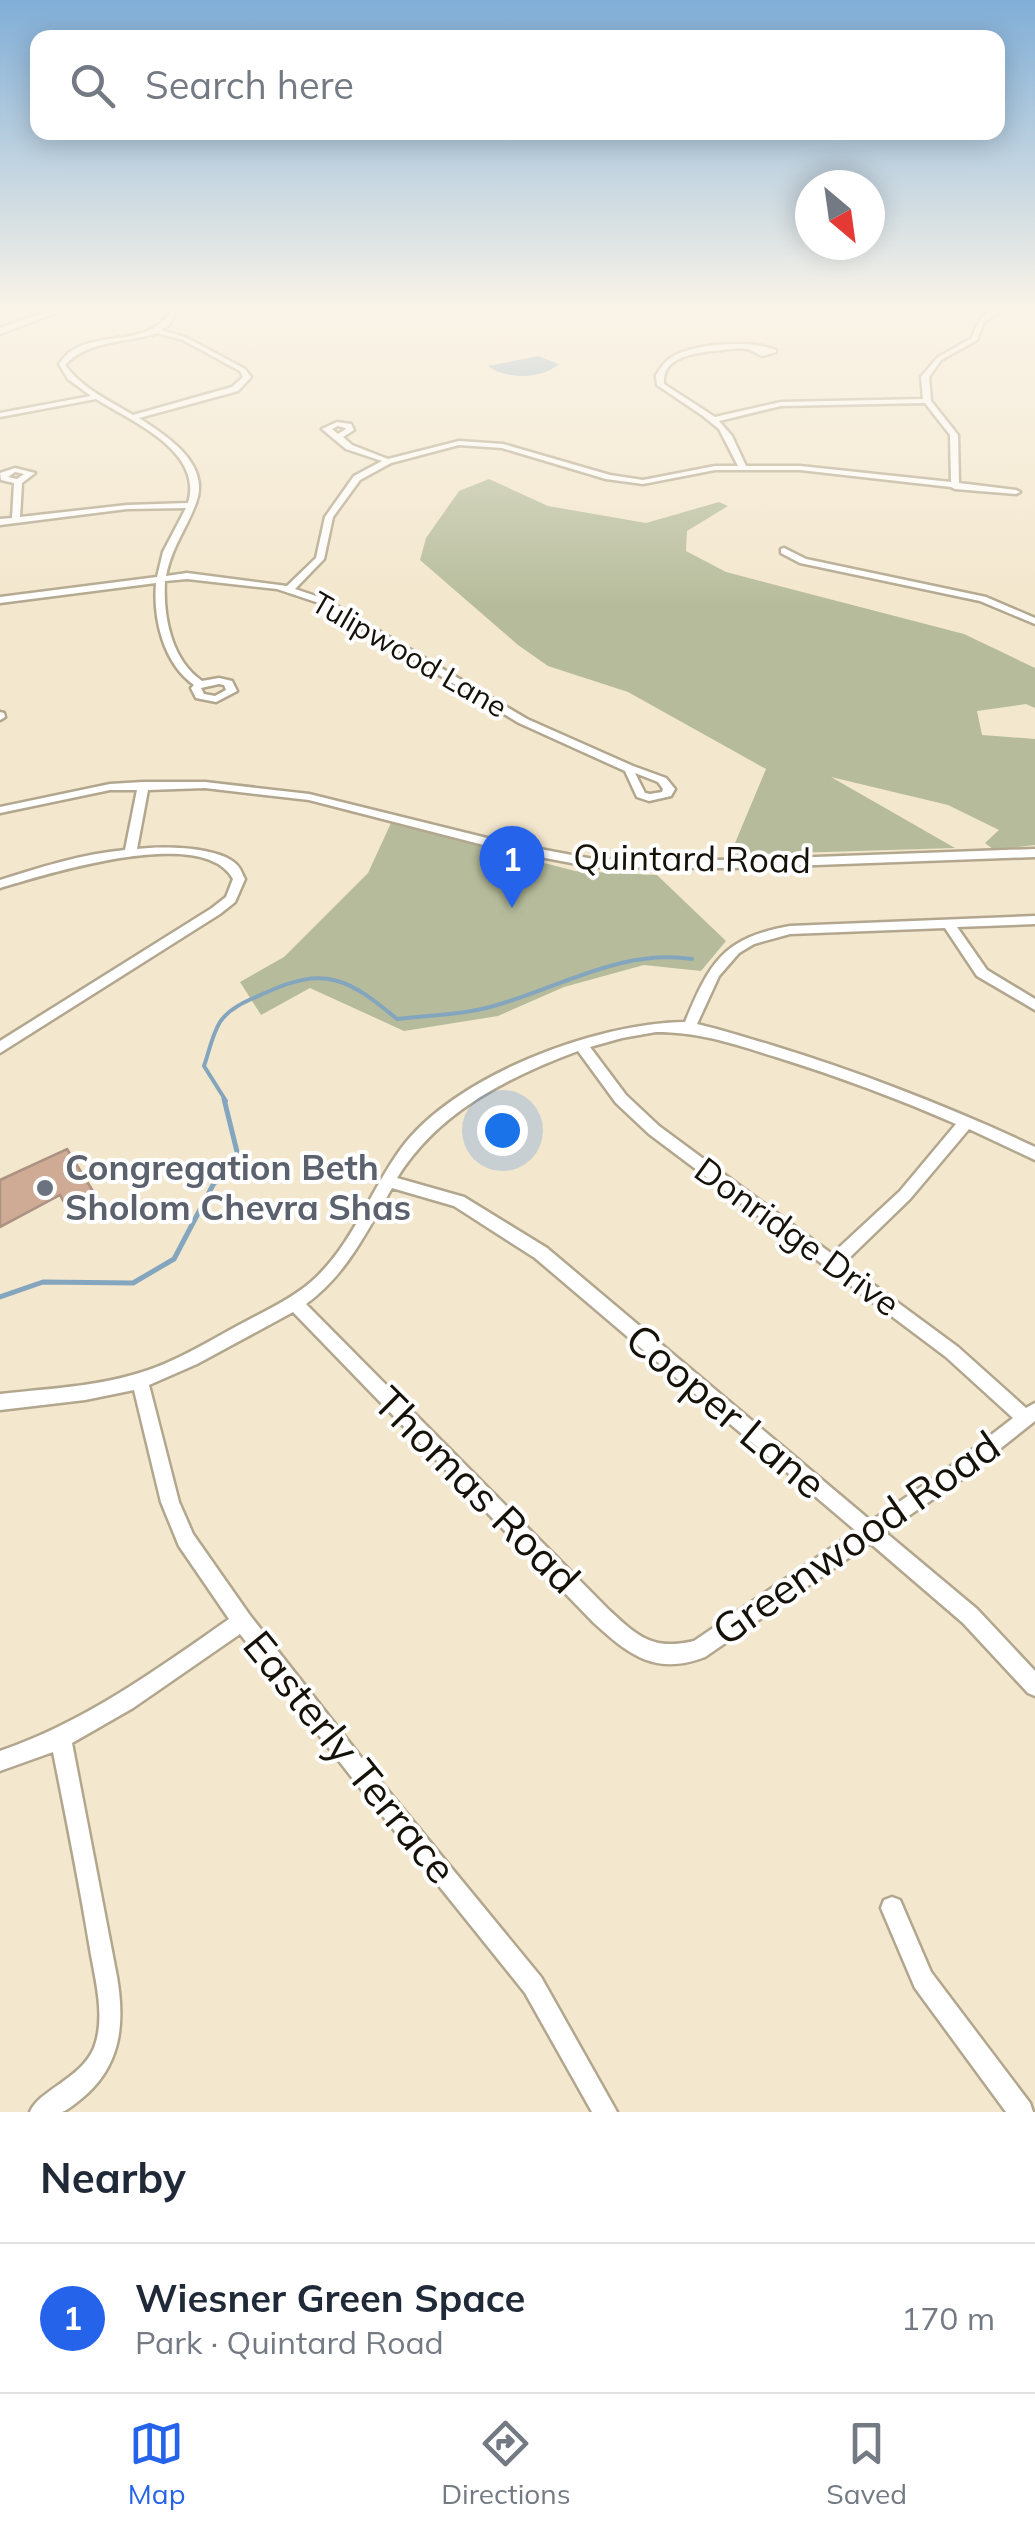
<!DOCTYPE html>
<html lang="en">
<head>
<meta charset="utf-8">
<style>
  :root { --surface:#fff; --page:#f6f6f7; --text:#1f2937; --muted:#747a83; --line:#e0e1e3; --accent:#2563eb }
  body { margin:0; font-family:Mulish,sans-serif; background:var(--page); color:var(--text) }
  .compass { position:absolute; left:795px; top:170px; width:90px; height:90px; border-radius:50%; background:var(--surface); box-shadow:0 5px 25px #0003; rotate:151deg }
  .you { position:absolute; left:502px; top:1130px; width:35px; height:35px; margin:-25px; border:8px solid #fff; border-radius:50%; background:#1a73e8; box-shadow:0 0 0 15px #1a73e833 }
  .badge { display:grid; place-items:center; width:65px; height:65px; border-radius:50%; background:var(--accent); color:#fff; font-size:32px; font-weight:700 }
  .pin { position:absolute; translate:-50% -82px; filter:drop-shadow(0 2px 5px #0008) }
  .pin::after { content:''; position:absolute; top:52px; width:35px; height:30px; background:inherit; clip-path:polygon(0 0,100% 0,50% 100%) }
  .list { margin:0; padding:0; list-style:none }
  h2 { display:flex; justify-content:space-between; align-items:center; height:130px; margin:0; padding:0 40px; font-size:42px }
  h2 small { font-size:32px; font-weight:400; color:var(--muted) }
  .list li { display:grid; grid-template-columns:65px 1fr auto; gap:30px; align-items:center; box-sizing:border-box; height:150px; padding:0 40px; border-top:2px solid var(--line) }
  .list b { display:block; font-size:38px; white-space:nowrap }
  .list p { margin:0; font-size:32px; white-space:nowrap; color:var(--muted) }
  .list em { font-size:32px; font-style:normal; color:var(--muted) }
  .icon { flex:none; width:55px; height:55px; fill:none; stroke:currentColor; stroke-width:2; stroke-linecap:round; stroke-linejoin:round }
  .map { position:relative; flex:none; width:1035px; height:2112px; overflow:hidden }
  .search { position:absolute; background:var(--surface); box-shadow:0 5px 25px #0003; left:30px; right:30px; top:30px; height:110px; display:flex; align-items:center; gap:25px; box-sizing:border-box; padding:0 35px; border-radius:20px; color:var(--muted); font-size:38px }
  .sheet { height:280px; background:var(--surface) }
  nav { display:flex; justify-content:space-around; align-items:center; box-sizing:border-box; height:140px; border-top:2px solid var(--line); background:var(--surface); font-size:28px; color:var(--muted) }
  nav a { display:grid; justify-items:center; gap:5px }
  nav .on { color:var(--accent) }
  .map>svg:first-child { display:block }
  .green { fill:#b6bc9b }
  .water { fill:#84a5be }
  .lines { fill:none; stroke-linecap:round; stroke-linejoin:round }
  .stream-far1 { stroke:#84a5be; stroke-width:4 }
  .stream { stroke:#84a5be; stroke-width:5 }
  .building { fill:#cfab96; stroke:#ab9283; stroke-width:2.5 }
  .street-casing { stroke:#b2a78e; stroke-width:5 }
  .secondary-casing { stroke:#b2a78e; stroke-width:5 }
  .street { fill:#fff; fill-rule:evenodd }
  .secondary { fill:#fff; fill-rule:evenodd }
  .worship-dot { fill:#6b7280; stroke:#fff; stroke-width:4 }
  .labels { text-anchor:middle; stroke-width:8; stroke-linejoin:round; paint-order:stroke }
  .far-street-label { font-size:30px; fill:#161209; stroke:#fff }
  .street-label { font-size:35px; fill:#161209; stroke:#fff }
  .worship-label { font-size:35px; font-weight:bold; fill:#5b616d; stroke:#fff; text-anchor:start }
  .near-street-label { font-size:42px; fill:#161209; stroke:#fff }
</style>
</head>
<body>
<div class="map">
<svg width="1035" height="2112" viewBox="0 0 1035 2112">
  <rect width="100%" height="100%" fill="#f3e7cd"/>
  <path class="green" d="M489,479l59,27 98,17 73,-21 9,4 -41,25 -1,20 40,21 238,62 71,34v40l-9,-4 -49,7 5,24 53,4v106l-41,5 -9,-7 14,-13 -51,-25 -117,-28 124,71 -225,7 36,-86 -138,-77 -80,-26 -30,-21 -98,-85 6,-22 33,-47z
    M391,823l184,48 82,4 69,66 -25,30 -57,-6 -80,22 -66,29 -94,15 -94,-43 -49,27 -21,-33 44,-25 84,-84z"/>
  <path class="water" d="M538,356l21,8c-17,15 -53,16 -71,2z"/>
  <g class="lines">
    <path class="stream-far1" d="M226,1101l-22,-35c5,-14 8,-31 16,-44 10,-15 29,-22 45,-29 60,-28 84,-14 132,26 33,-4 68,-4 100,-14 66,-19 125,-56 195,-46"/>
    <path class="stream" d="M0,1297l43,-15 90,1 41,-24 40,-76 27,-15 -17,-69"/>
  </g>
  <path class="building" d="M67,1149l32,52 -28,14 -11,-20 -60,32v-47z"/>
  <g class="lines">
    <g class="street-casing">
      <path id="street" d="M171,310h6l-8,15 -8,5 26,8 58,31 6,8 -13,14 -99,27c28,18 72,46 57,85 -9,25 -24,43 -30,73l21,-3 100,13 29,-28 9,-41 29,-41 28,-15 -36,-12 -24,-20 15,-7 14,2 3,6 -11,7 9,8 36,14 71,-18 44,3 107,31 33,5 72,-14h23l-19,-37 -16,-13 -46,-31 -1,-10c5,-7 9,-14 16,-18 24,-14 79,-17 104,-7v2l-14,4c-5,-2 -9,-6 -15,-7 -6,-2 -18,0 -25,1 -22,2 -61,5 -58,34l51,33 66,-15 142,-3 -2,-22 16,-19 35,-20c5,-15 11,-28 29,-28l-17,12 -7,18 -36,20 -12,17 2,24 27,34 1,48 57,7 4,2 -4,2 -61,-5 -4,-2 -151,-17h-85l-72,14 -37,-5 -104,-31 -43,-3 -68,18 -31,17 -27,37 -9,42 -29,30 30,10 202,120 106,47 33,12 9,11 -4,7 -22,5 -12,-4 -12,-26 -106,-48 -200,-120 -42,-14 -90,-10 -22,2c-2,35 6,79 37,100l17,-3 13,3 5,10 -21,11 -20,-4 -5,-10 3,-3c-31,-22 -41,-67 -38,-102l-156,20v-6l157,-20 6,-25 23,-44 -59,1 -127,16v-6l12,-1 2,-35 -13,-3 -1,-7 15,-5 20,5 -13,10 -2,34 107,-12 61,-2c16,-52 -57,-82 -92,-104l-96,18v-4l91,-17 -23,-17 -9,-15c1,-2 9,-11 11,-12 31,-22 81,-4 101,-42zM157,333l26,7 57,31 3,6 -11,10 -99,28c-25,-15 -50,-26 -68,-50 23,-25 61,-22 92,-32zM925,403l25,32 1,47 -151,-16h-54l-14,-30 -13,-15 62,-15zM338,426l7,2 1,1 -8,5 -6,-5zM15,472l9,2 -7,5 -9,-2zM219,684l5,1 2,5 -11,6 -11,-2 -3,-6zM635,773l23,9 5,7 -1,3 -12,2 -5,-1z
        M784,548l22,11 180,38 49,21v6l-55,-23 -180,-38 -19,-10v-4z
        M0,712l4,1 1,4 -5,3z
        M143,782h62l104,12 194,48 90,17 140,1 302,-11v8l-302,11 -140,-1 -90,-17 -194,-50 -104,-12 -57,2 -11,59c24,-3 82,-3 100,16 4,4 5,9 8,14l-10,23 -15,12 -220,139v-12l212,-133 14,-11 7,-18c-30,-55 -186,-5 -233,9v-8c41,-13 82,-26 125,-30l12,-60h-27l-110,23v-6l110,-23z
        M1035,916v8l-78,3 30,43 48,29v11l-58,-34 -32,-48 -155,6 -36,10 -15,9 -20,23 -22,48c25,6 50,14 74,21 91,28 179,62 264,102v13l-66,-31 -59,70 -66,64 114,84 68,61 9,-5v18l-77,61 -73,50 92,77 58,62v25l-7,-3 -65,-70 -93,-80 -165,114c-49,19 -76,-2 -111,-34l-301,-311 -96,52 -48,21 30,117 14,32 56,80 122,156 170,207 76,135h-25l-67,-119 -168,-209 -117,-150 -107,74 -61,35 45,234c8,47 4,90 -36,122 -5,4 -13,11 -19,13 -10,0 -23,0 -32,0 9,-22 51,-33 64,-64 12,-31 1,-69 -4,-99 -11,-67 -24,-132 -37,-197l-53,19v-20c85,-29 156,-81 229,-132l-50,-73 -18,-44 -27,-112 -49,10 -85,10v-16c45,-5 92,-7 136,-20 36,-10 70,-31 103,-49 24,-13 51,-25 72,-43 41,-36 58,-89 89,-132 53,-74 196,-127 285,-128 25,-60 38,-84 105,-96zM656,1032c44,0 78,12 120,25 61,19 121,41 180,67l-56,67 -68,63 -173,-128 -33,-31 -36,-48 32,-9zM578,1051l38,52 33,31 297,223 67,61 -67,52 -75,51 -324,-273 -83,-51 -67,-19c41,-66 111,-101 181,-127zM392,1188l62,18 81,52 321,273 -162,110c-42,10 -57,-5 -86,-32l-302,-305c41,-30 61,-73 86,-116z
        M892,1897l8,3 31,72 99,131 3,9h-27l-91,-124 -34,-80 3,-8z"/>
    </g>
    <g class="secondary-casing">
      <path id="secondary" d="M50,310h14l-64,24v-6z"/>
    </g>
    <use href="#street" class="street"/>
    <use href="#secondary" class="secondary"/>
  </g>
  <linearGradient id="sky" x2="0" y2="1"><stop stop-color="#80aed7"/><stop offset="0.51" stop-color="#faf4e8"/><stop offset="1" stop-color="#faf4e8" stop-opacity="0"/></linearGradient>
  <rect width="1035" height="606" fill="url(#sky)"/>
  <circle class="worship-dot" cx="45" cy="1188" r="10"/>
  <g class="labels">
    <g class="far-street-label">
      <text transform="translate(409 655) rotate(30)" y="10">Tulipwood Lane</text>
    </g>
    <g class="street-label">
      <text transform="translate(692 859) rotate(1)" y="12">Quintard Road</text>
      <text transform="translate(797 1237) rotate(36)" y="12">Donridge Drive</text>
    </g>
    <g class="worship-label">
      <text x="65" y="1180">Congregation Beth<tspan x="65" dy="40">Sholom Chevra Shas</tspan></text>
    </g>
    <g class="near-street-label">
      <text transform="translate(726 1411) rotate(40)" y="15">Cooper Lane</text>
      <text transform="translate(477 1490) rotate(45)" y="15">Thomas Road</text>
      <text transform="translate(856 1538) rotate(-35)" y="15">Greenwood Road</text>
      <text transform="translate(350 1757) rotate(51)" y="15">Easterly Terrace</text>
    </g>
  </g>
</svg>
<svg class="compass" viewBox="-18 -18 36 36"><path d="M0-13l5 13h-10z" fill="#e53935"/><path d="M0 13l5-13h-10z" fill="#747a83"/></svg>
<div class="you"></div>
<div class="pin badge" style="left:512px;top:908px">1</div>
<div class="search"><svg class="icon" aria-label="search" viewBox="0 0 24 24"><circle cx="10" cy="10" r="6"/><path d="M15 15l6 6"/></svg>Search here</div>
</div>
<section class="sheet">
<h2>Nearby<small></small></h2>
<ul class="list">
<li><span class="badge">1</span><div><b>Wiesner Green Space</b><p>Park · Quintard Road</p></div><em>170 m</em></li>
</ul>
</section>
<nav>
<a class="on"><svg class="icon" aria-label="map" viewBox="0 0 24 24"><path d="M3 6l6-2 6 2 6-2v14l-6 2-6-2-6 2zM9 4v14M15 6v14"/></svg>Map</a>
<a><svg class="icon" aria-label="directions" viewBox="0 0 24 24"><path d="M12 3l9 9-9 9-9-9zM9 14v-3h6M13 9l2 2-2 2"/></svg>Directions</a>
<a><svg class="icon" aria-label="saved" viewBox="0 0 24 24"><path d="M7 4h10v16l-5-4-5 4z"/></svg>Saved</a>
</nav>
</body>
</html>
